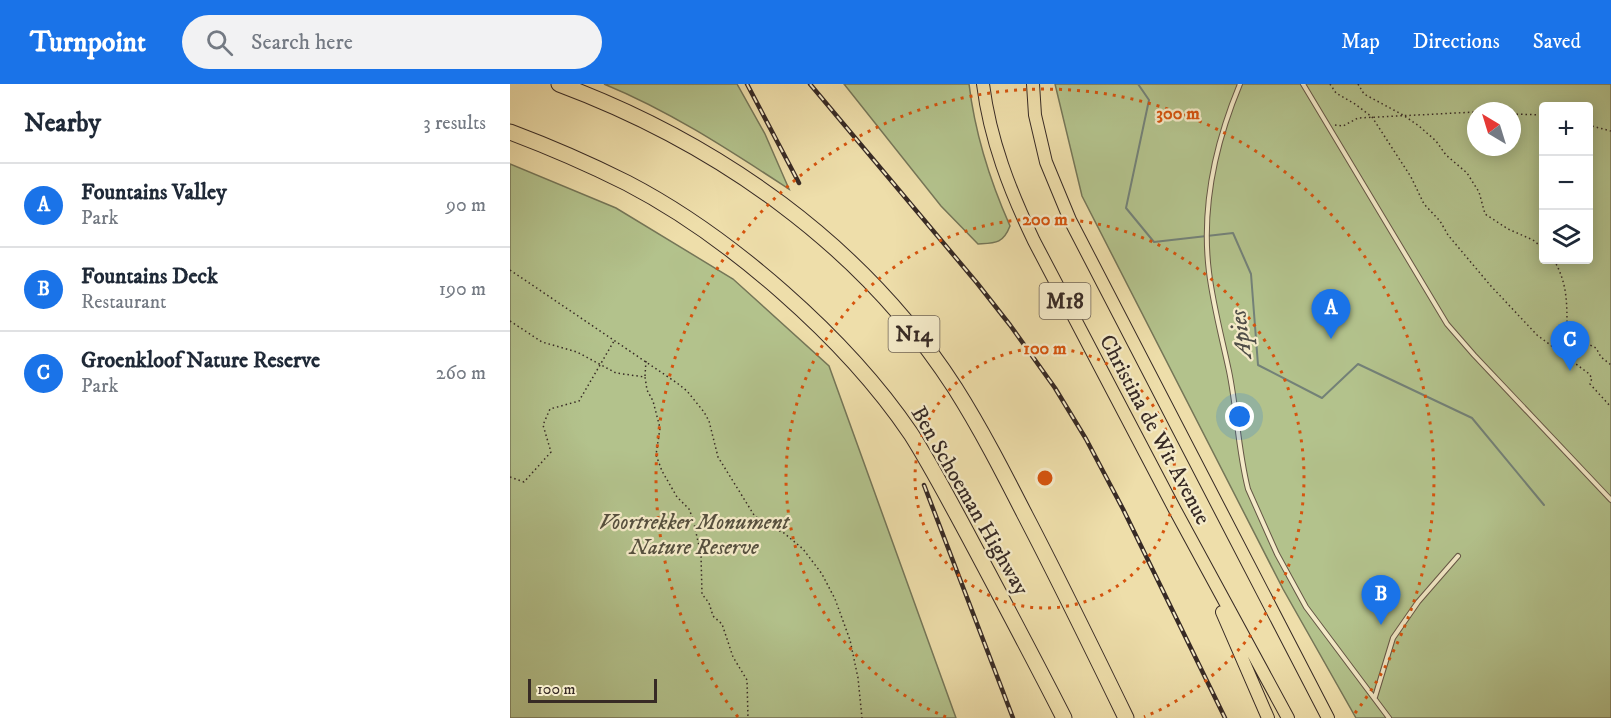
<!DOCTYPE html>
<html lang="en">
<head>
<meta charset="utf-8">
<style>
  :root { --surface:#fff; --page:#f2f2f3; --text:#1f2937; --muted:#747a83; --line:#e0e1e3; --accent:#1a73e8 }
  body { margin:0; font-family:"IM FELL DW Pica",serif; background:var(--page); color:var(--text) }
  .controls { position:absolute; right:18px; top:18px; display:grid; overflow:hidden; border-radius:6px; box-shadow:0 3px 15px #0003 }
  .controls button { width:54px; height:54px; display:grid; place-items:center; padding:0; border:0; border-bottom:2px solid var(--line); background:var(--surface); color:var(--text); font:30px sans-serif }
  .compass { position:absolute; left:957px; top:18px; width:54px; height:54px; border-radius:50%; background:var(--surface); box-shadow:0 3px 15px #0003; rotate:322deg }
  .scale { position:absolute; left:18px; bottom:15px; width:129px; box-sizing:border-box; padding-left:6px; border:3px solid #372a25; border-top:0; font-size:16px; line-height:21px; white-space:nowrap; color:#372a25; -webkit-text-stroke:4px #f4eac8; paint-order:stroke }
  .you { position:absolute; left:730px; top:333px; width:21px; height:21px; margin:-15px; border:4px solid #fff; border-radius:50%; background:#1a73e8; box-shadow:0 0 0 9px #1a73e833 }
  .badge { display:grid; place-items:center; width:39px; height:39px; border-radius:50%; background:var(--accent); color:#fff; font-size:20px; font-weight:700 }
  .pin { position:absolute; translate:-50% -50px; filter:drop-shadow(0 2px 3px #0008) }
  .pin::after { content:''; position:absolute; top:32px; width:21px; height:18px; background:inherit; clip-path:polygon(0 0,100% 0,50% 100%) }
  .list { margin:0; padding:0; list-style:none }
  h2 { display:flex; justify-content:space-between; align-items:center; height:78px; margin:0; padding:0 24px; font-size:26px }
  h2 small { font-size:20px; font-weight:400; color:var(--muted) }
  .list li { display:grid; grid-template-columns:39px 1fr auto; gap:18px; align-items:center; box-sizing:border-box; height:84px; padding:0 24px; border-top:2px solid var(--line) }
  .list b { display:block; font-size:22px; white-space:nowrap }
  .list p { margin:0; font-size:20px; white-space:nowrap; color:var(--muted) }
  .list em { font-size:20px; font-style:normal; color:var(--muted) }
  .icon { flex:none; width:33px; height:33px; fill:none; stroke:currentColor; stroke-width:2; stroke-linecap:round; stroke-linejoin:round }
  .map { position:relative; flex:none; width:1101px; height:634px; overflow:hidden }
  header { display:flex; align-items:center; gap:36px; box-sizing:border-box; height:84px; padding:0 30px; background:var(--accent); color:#fff }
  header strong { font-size:28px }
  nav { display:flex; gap:33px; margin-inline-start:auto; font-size:21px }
  .search { width:420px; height:54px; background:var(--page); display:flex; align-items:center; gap:15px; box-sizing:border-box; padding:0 21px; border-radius:33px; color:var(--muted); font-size:22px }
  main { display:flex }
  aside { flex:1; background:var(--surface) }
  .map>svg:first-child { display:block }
  .green { fill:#b3c28c; stroke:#757658; stroke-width:1.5; fill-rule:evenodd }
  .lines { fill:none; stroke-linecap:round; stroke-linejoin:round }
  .stream { stroke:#738178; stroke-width:2 }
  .service-casing { stroke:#655746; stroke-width:6 }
  .primary-casing { stroke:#372a25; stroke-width:14 }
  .motorway-casing { stroke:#372a25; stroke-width:17 }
  .path { stroke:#372a25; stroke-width:1.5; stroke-dasharray:1.5 3; stroke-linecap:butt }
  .service { stroke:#f4eac8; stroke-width:4 }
  .primary { stroke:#eedeaa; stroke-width:12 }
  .motorway { stroke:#eedeaa; stroke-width:15 }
  .rail-casing { stroke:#372a25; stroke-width:4.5 }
  .rail { stroke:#f4eac8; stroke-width:2; stroke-dasharray:7; stroke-linecap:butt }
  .ring { fill:none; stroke:#d6540e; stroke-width:3; stroke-dasharray:3 6 }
  .labels { text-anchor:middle; stroke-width:4.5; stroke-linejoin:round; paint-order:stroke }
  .shield { fill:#f4eac8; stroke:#706456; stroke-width:1.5 }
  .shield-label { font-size:21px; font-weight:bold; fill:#372a25 }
  .street-label { font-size:22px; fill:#372a25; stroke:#f4eac8 }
  .park-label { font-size:22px; font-style:italic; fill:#56503f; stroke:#f4eac8 }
  .water-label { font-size:24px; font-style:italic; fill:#504e48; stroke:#f4eac8 }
  .centre { fill:#d6540e; stroke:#f4eac8; stroke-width:3 }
  .ring-label { font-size:18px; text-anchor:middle; font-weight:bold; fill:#d6540e; stroke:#f4eac8; stroke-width:4.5; stroke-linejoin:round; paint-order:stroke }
</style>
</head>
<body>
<header>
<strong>Turnpoint</strong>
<div class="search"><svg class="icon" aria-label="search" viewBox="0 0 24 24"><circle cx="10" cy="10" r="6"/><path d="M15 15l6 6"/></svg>Search here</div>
<nav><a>Map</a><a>Directions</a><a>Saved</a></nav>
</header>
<main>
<aside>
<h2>Nearby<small>3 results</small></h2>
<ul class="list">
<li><span class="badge">A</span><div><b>Fountains Valley</b><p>Park</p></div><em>90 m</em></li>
<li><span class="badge">B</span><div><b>Fountains Deck</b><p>Restaurant</p></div><em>190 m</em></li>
<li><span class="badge">C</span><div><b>Groenkloof Nature Reserve</b><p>Park</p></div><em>260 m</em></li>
</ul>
</aside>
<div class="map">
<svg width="1101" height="634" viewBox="0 0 1101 634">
  <rect width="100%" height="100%" fill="#eedeaa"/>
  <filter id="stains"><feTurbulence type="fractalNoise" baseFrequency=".00333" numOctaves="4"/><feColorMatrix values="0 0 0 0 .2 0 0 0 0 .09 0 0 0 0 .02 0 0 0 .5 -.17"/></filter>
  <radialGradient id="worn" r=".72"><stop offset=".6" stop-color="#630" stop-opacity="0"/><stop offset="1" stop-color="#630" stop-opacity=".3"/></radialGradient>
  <path class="green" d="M94,0h133l28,50 24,55c-60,-39 -119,-78 -185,-105z
    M334,0h125c6,50 21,97 41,142 -7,18 -15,17 -32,18l-37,-38z
    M545,0h556v634h-255l-73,-129 -201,-393zM1034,22h44v154h-44zM966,27h36v36h-36z
    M0,80l106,44 117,71 96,87 127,352h-446z"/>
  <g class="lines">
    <path class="stream" d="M628,0l11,16 -23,108 28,34 79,-9 18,41 7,91 64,33 36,-34 114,54 72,87"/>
    <g class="service-casing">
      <path id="service" d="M730,0c-25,60 -39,123 -31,188 4,33 13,66 20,99 8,39 9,79 19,118l29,65 29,53 83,111
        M793,0l144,240 27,31 137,145
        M865,613l18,-59 25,-36 40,-46"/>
    </g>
    <g class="primary-casing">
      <path id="primary" d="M473,0c7,56 27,107 51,157l140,267 114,210
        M523,0l2,31 11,47 24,58 258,498
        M712,528l46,106"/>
    </g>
    <g class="motorway-casing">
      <path id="motorway" d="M49,0c158,59 303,160 396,304 26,41 48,84 70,127 35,67 68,135 101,203
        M0,48c40,15 79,32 117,51 102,53 219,155 284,251 21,33 39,68 58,103 32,60 64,120 95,181"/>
    </g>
    <path class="path" d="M820,0l6,9 19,11 17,13 39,60 13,27 16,17 8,14 42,50 47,50 51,38 4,5 -2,6 21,23
      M848,0l6,10 39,21 16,11 17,15 10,14 21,18 12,19 6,22 23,15 25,11 11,9
      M1002,30l32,1
      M825,41l8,1 15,-8 118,-6
      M1078,41l23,6
      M1044,176c13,23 13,41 13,67l17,15 12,6 5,9 10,8
      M0,186l167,113 10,8 17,21 5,9 9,36 36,58 11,9 19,9 19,16 19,25 13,25 15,41 8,38 4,40
      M0,237l32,21 35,10 39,21 29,4 2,13 6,11 7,27 -4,27 6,16 15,26 12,12 4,10 8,36 1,39 7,9 4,13 9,8 11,33 14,23 1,38
      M135,292l1,-15
      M0,393l14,5 27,-30 -8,-27 7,-16 29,-8 35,-60"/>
    <use href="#service" class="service"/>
    <use href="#primary" class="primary"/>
    <use href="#motorway" class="motorway"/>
    <g class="rail-casing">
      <path id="rail" d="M237,0l52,99
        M300,0l167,199 33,42 45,63 31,51 37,70 102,209
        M414,401l89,233"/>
    </g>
    <use href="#rail" class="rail"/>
  </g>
  <g class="ring">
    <circle cx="535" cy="394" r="130"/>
    <path d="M436 633A259 259 0 1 1 634 633"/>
    <path d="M228 633A389 389 0 1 1 842 633"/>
  </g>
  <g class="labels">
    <g class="shield">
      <rect x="529.5" y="199" width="51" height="36" rx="4.5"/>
      <rect x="378.5" y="232" width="51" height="36" rx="4.5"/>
    </g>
    <g class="shield-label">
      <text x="555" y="224">M18</text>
      <text x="404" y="257">N14</text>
    </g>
    <g class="street-label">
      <text transform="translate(646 345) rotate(62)" y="8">Christina de Wit Avenue</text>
      <text transform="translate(461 416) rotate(60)" y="8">Ben Schoeman Highway</text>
    </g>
    <g class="park-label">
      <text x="184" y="445">Voortrekker Monument<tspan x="184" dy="25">Nature Reserve</tspan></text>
    </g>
    <g class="water-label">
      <text transform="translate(730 250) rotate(-97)" y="8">Apies</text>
    </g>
  </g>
  <circle cx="535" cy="394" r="9" class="centre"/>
  <g class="ring-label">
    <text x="668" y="35">300 m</text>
    <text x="535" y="141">200 m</text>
    <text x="535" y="270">100 m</text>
  </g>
  <rect width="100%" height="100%" filter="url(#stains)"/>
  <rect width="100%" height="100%" fill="url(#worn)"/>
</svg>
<div class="controls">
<button>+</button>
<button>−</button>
<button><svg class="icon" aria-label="layers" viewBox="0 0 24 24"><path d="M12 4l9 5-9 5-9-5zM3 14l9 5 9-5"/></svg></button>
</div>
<svg class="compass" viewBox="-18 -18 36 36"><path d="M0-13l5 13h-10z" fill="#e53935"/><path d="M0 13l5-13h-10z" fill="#747a83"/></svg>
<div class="scale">100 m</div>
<div class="you"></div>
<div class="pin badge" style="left:821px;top:255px">A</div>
<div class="pin badge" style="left:871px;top:541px">B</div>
<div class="pin badge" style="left:1060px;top:287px">C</div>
</div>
</main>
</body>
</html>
